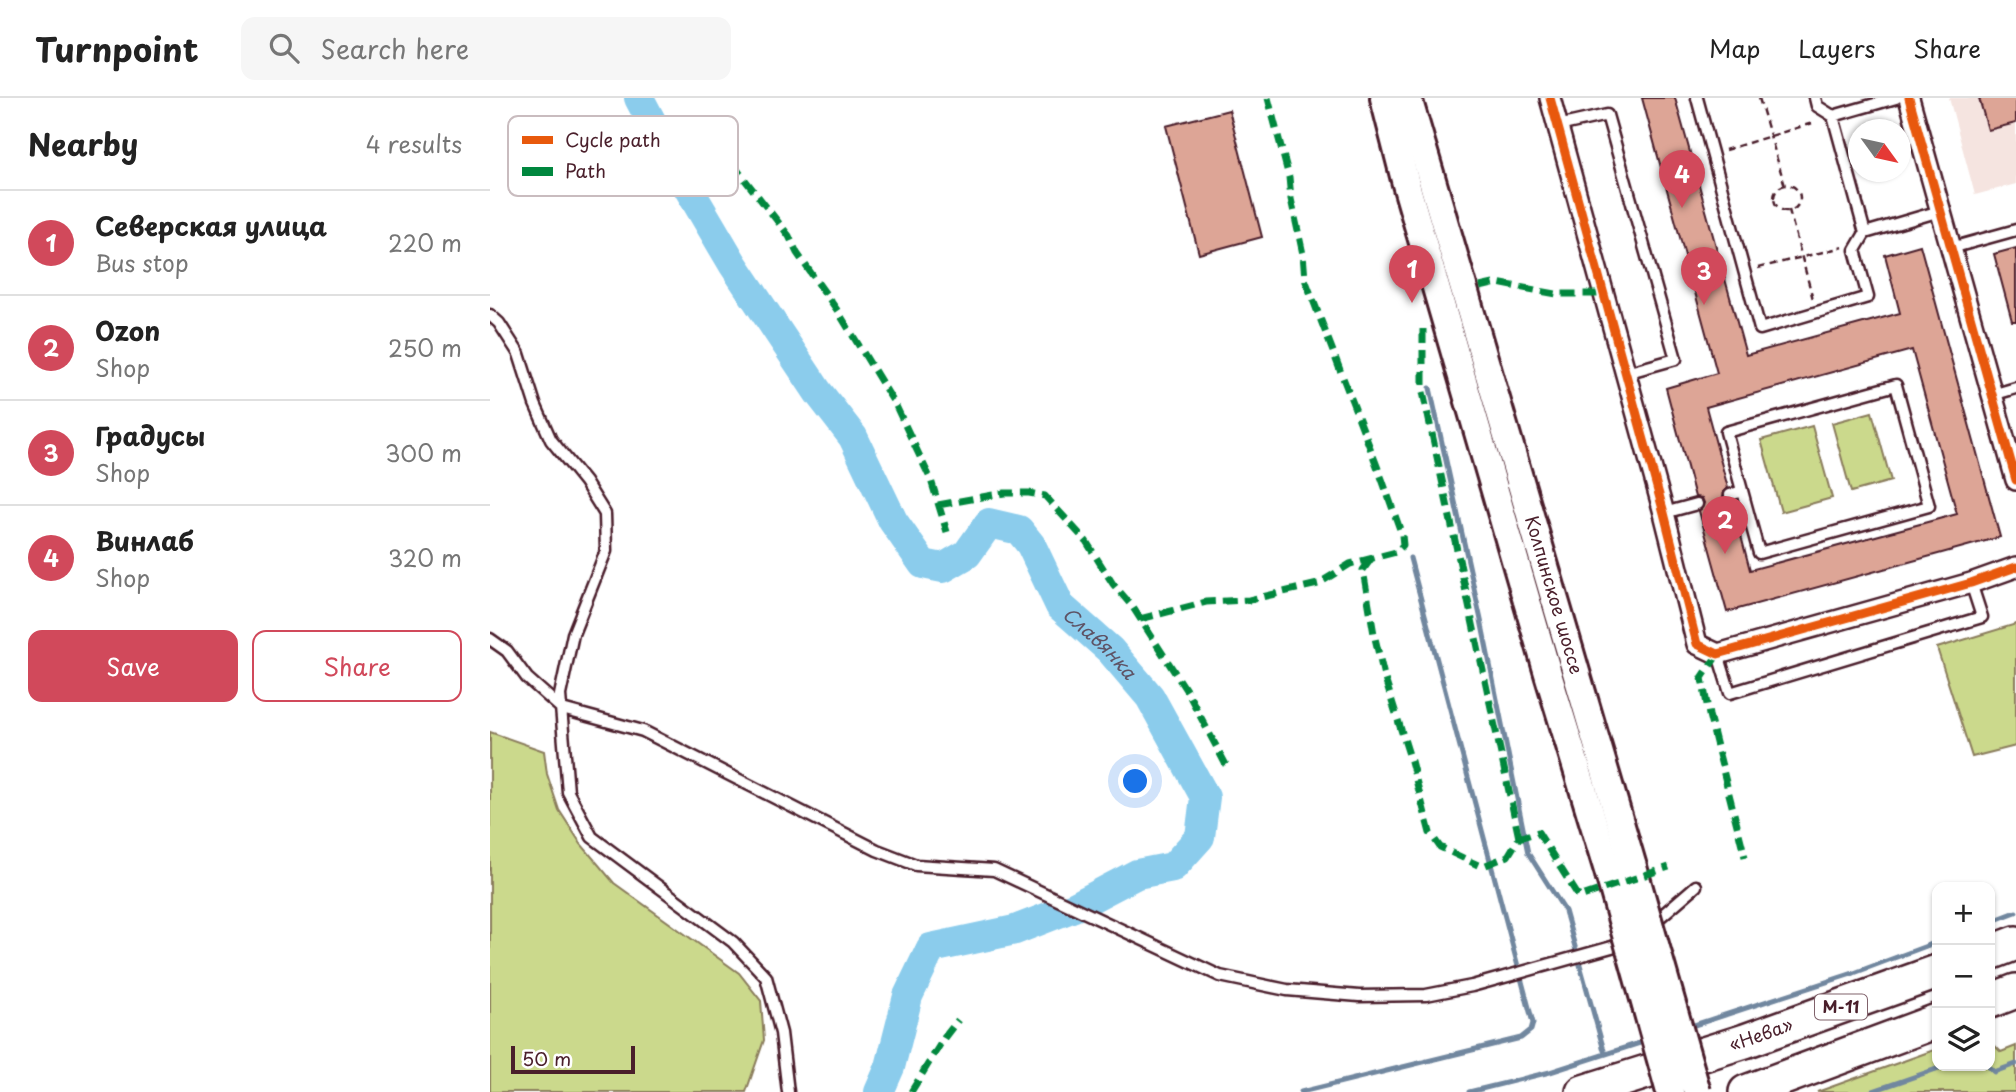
<!DOCTYPE html>
<html lang="en">
<head>
<meta charset="utf-8">
<style>
  :root { --surface:#fff; --page:#f6f6f6; --text:#222; --muted:#767676; --line:#e0e0e0; --accent:#d1495b }
  body { margin:0; font-family:"Playpen Sans",sans-serif; background:var(--page); color:var(--text) }
  .controls { position:absolute; right:21px; bottom:21px; display:grid; overflow:hidden; border-radius:14px; box-shadow:0 2px 5px #0004 }
  .controls button { width:63px; height:63px; display:grid; place-items:center; padding:0; border:0; border-bottom:2px solid var(--line); background:var(--surface); color:var(--text); font:35px sans-serif }
  .compass { position:absolute; left:1358px; top:21px; width:63px; height:63px; border-radius:50%; background:var(--surface); box-shadow:0 2px 5px #0004; rotate:123deg }
  .scale { position:absolute; left:21px; bottom:18px; width:124px; box-sizing:border-box; padding-left:7px; border:4px solid #4a1f2b; border-top:0; font-size:19px; line-height:24px; white-space:nowrap; color:#4a1f2b; -webkit-text-stroke:5px #fff; paint-order:stroke }
  .you { position:absolute; left:646px; top:684px; width:24px; height:24px; margin:-18px; border:5px solid #fff; border-radius:50%; background:#1a73e8; box-shadow:0 0 0 10px #1a73e833 }
  .badge { display:grid; place-items:center; width:46px; height:46px; border-radius:50%; background:var(--accent); color:#fff; font-size:23px; font-weight:700 }
  .pin { position:absolute; translate:-50% -58px; filter:drop-shadow(0 2px 4px #0008) }
  .pin::after { content:''; position:absolute; top:37px; width:24px; height:21px; background:inherit; clip-path:polygon(0 0,100% 0,50% 100%) }
  .list { margin:0; padding:0; list-style:none }
  h2 { display:flex; justify-content:space-between; align-items:center; height:91px; margin:0; padding:0 28px; font-size:30px }
  h2 small { font-size:23px; font-weight:400; color:var(--muted) }
  .list li { display:grid; grid-template-columns:46px 1fr auto; gap:21px; align-items:center; box-sizing:border-box; height:105px; padding:0 28px; border-top:2px solid var(--line) }
  .list b { display:block; font-size:26px; white-space:nowrap }
  .list p { margin:0; font-size:23px; white-space:nowrap; color:var(--muted) }
  .list em { font-size:23px; font-style:normal; color:var(--muted) }
  .actions { display:flex; gap:14px; padding:21px 28px }
  .actions a { flex:1; padding:16px 0; border:2px solid var(--accent); border-radius:14px; text-align:center; font-size:24px; color:var(--accent) }
  .actions .main { background:var(--accent); color:#fff }
  .icon { flex:none; width:38px; height:38px; fill:none; stroke:currentColor; stroke-width:2; stroke-linecap:round; stroke-linejoin:round }
  .map { position:relative; flex:none; width:1526px; height:994px; overflow:hidden }
  header { display:flex; align-items:center; gap:42px; box-sizing:border-box; height:98px; padding:0 35px; background:var(--surface); border-bottom:2px solid var(--line) }
  header strong { font-size:33px }
  nav { display:flex; gap:38px; margin-inline-start:auto; font-size:24px }
  .search { width:490px; height:63px; background:var(--page); display:flex; align-items:center; gap:18px; box-sizing:border-box; padding:0 24px; border-radius:14px; color:var(--muted); font-size:26px }
  main { display:flex }
  aside { flex:1; background:var(--surface) }
  .map>svg:first-child { display:block }
  .built { fill:#f5e4e0 }
  .green { fill:#cbd98c; stroke:#8a7c5c; stroke-width:2 }
  .lines { fill:none; stroke-linecap:round; stroke-linejoin:round }
  .stream { stroke:#71879f; stroke-width:5 }
  .river { stroke:#8bccec; stroke-width:30 }
  .building { fill:#dda596; stroke:#4a1f2b; stroke-width:2; fill-rule:evenodd }
  .service-casing { stroke:#4a1f2b; stroke-width:15 }
  .minor-casing { stroke:#4a1f2b; stroke-width:24 }
  .secondary-casing { stroke:#4a1f2b; stroke-width:32 }
  .motorway-casing { stroke:#4a1f2b; stroke-width:38 }
  .path { stroke:#4a1f2b; stroke-width:2.5; stroke-dasharray:7 5; stroke-linecap:butt }
  .service { stroke:#fff; stroke-width:10 }
  .minor { stroke:#fff; stroke-width:19 }
  .secondary { stroke:#fff; stroke-width:26 }
  .motorway { stroke:#fff; stroke-width:33 }
  .secondary-bridge-casing { stroke:#4a1f2b; stroke-width:32; stroke-linecap:butt }
  .secondary-bridge { stroke:#fff; stroke-width:26 }
  .quiet { stroke:#00873e; stroke-width:7; stroke-dasharray:14 7; stroke-linecap:butt }
  .cycleway-casing { stroke:#fff; stroke-width:13 }
  .cycleway { stroke:#e8590c; stroke-width:9 }
  .labels { text-anchor:middle; stroke-width:7; stroke-linejoin:round; paint-order:stroke }
  .shield { fill:#fff; stroke:#80626b; stroke-width:2 }
  .shield-label { font-size:16px; font-weight:bold; fill:#4a1f2b }
  .street-label { font-size:18px; fill:#4a1f2b; stroke:#fff }
  .water-label { font-size:19px; font-style:italic; fill:#5e5365; stroke:#fff }
  .key { fill:#fff; stroke:#c9bcbf; stroke-width:2 }
  .key-label { font-size:19px; fill:#4a1f2b }
</style>
</head>
<body>
<header>
<strong>Turnpoint</strong>
<div class="search"><svg class="icon" aria-label="search" viewBox="0 0 24 24"><circle cx="10" cy="10" r="6"/><path d="M15 15l6 6"/></svg>Search here</div>
<nav><a>Map</a><a>Layers</a><a>Share</a></nav>
</header>
<main>
<aside>
<h2>Nearby<small>4 results</small></h2>
<ul class="list">
<li><span class="badge">1</span><div><b>Северская улица</b><p>Bus stop</p></div><em>220 m</em></li>
<li><span class="badge">2</span><div><b>Ozon</b><p>Shop</p></div><em>250 m</em></li>
<li><span class="badge">3</span><div><b>Градусы</b><p>Shop</p></div><em>300 m</em></li>
<li><span class="badge">4</span><div><b>Винлаб</b><p>Shop</p></div><em>320 m</em></li>
</ul>
<div class="actions"><a class="main">Save</a><a>Share</a></div>
</aside>
<div class="map">
<svg width="1526" height="994" viewBox="0 0 1526 994">
  <rect width="100%" height="100%" fill="#fff"/>
  <filter id="ink" filterUnits="userSpaceOnUse"><feTurbulence type="fractalNoise" baseFrequency=".0143" numOctaves="2"/><feDisplacementMap in="SourceGraphic" scale="14" xChannelSelector="R" yChannelSelector="G"/><feConvolveMatrix kernelMatrix="1 2 1 2 8 2 1 2 1" color-interpolation-filters="sRGB"/></filter>
  <g filter="url(#ink)">
    <path class="built" d="M1459,0h67v86l-41,11z"/>
    <path class="green" d="M1382,314l19,69 -40,11 -19,-69z
      M1322,328l20,72 -51,14 -20,-72z
      M1526,526v122l-44,11 -35,-109z
      M0,634l54,19 3,23 12,36 22,34 33,39 125,90 22,28 3,39 -18,52h-256z
      M1500,943l11,11 15,-6v46h-199l120,-43v17h53z"/>
    <g class="lines">
      <path class="stream" d="M940,290l51,232 47,233 37,58 40,143
        M1500,824l26,-10
        M1195,930l169,-55 83,-31
        M1498,968l6,6 22,-8
        M811,994l220,-54 10,-8 2,-7 -123,-465
        M979,994l81,-20 96,-31
        M1380,994l75,-26"/>
      <path class="river" id="s1" d="M149,0l31,59 63,107 85,128 35,45 40,84 30,43 20,4 24,-14 22,-31 30,7 12,15 29,61 50,44 40,47 55,100 -5,40 -27,30 -36,7 -63,33 -59,23 -84,18 -23,48 -18,71 -11,25"/>
    </g>
    <path class="building" d="M1152,0h33l71,257 154,-42 -15,-58 35,-10 80,292 -273,75 -28,-101 5,-8 -2,-5 -7,-1 -29,-109 51,-15zM1422,252l45,164 -207,56 -18,-68 -6,-1 -3,-4 1,-6 4,-3 -22,-81z
      M1489,0h37v25l-28,7z
      M739,12l33,127 -63,17 -33,-128z
      M1526,150v73h-4l-18,-67z"/>
    <g class="lines">
      <g class="service-casing">
        <path id="service" d="M1207,0l63,231 108,-32 -13,-47 10,-17
          M1325,0l2,8 16,10
          M1406,0l-63,18 32,117 75,-22
          M1068,28l49,-11 69,244 -50,14
          M1461,150l65,-18
          M0,217l9,8 20,31 16,50 16,36 34,42 20,32 1,37 -33,83 -13,61 8,97 24,45 141,105 33,35 15,56 7,59
          M1406,287l33,121 -170,47 -33,-121z
          M1502,297l24,-7
          M1240,397l12,-4
          M1174,415l33,-9
          M0,541l17,12 20,27 35,31 81,22 234,119 39,15 78,5 226,106 67,14 72,6 67,-1 46,-9 154,-43
          M1228,556l12,39 252,-76 -11,-34
          M1162,826l44,-38"/>
      </g>
      <g class="minor-casing">
        <path id="minor" d="M1060,0l114,415 33,131 21,10 253,-71 45,-16
          M1419,0l107,382"/>
      </g>
      <g class="secondary-casing">
        <g id="secondary">
          <path d="M894,0l22,86 143,493 60,197"/>
          <path id="s2" d="M918,0l225,769"/>
        </g>
      </g>
      <g class="motorway-casing">
        <g id="motorway">
          <path d="M1500,855l26,-10"/>
          <path d="M1500,903l26,-10"/>
          <path id="s3" d="M1093,994l162,-51 192,-69"/>
          <path d="M1256,994l191,-71"/>
        </g>
      </g>
      <path class="path" d="M1269,0l26,88
        M1235,52l91,-28
        M1284 100a13 13 0 1 1 26 0a13 13 0 1 1-26 0Z
        M1299,112l24,89
        M1268,170l85,-21"/>
      <use href="#service" class="service"/>
      <use href="#minor" class="minor"/>
      <use href="#secondary" class="secondary"/>
      <use href="#motorway" class="motorway"/>
      <g class="secondary-bridge-casing">
        <path id="secondary-bridge" d="M1143,769l64,225
          M1119,776l61,218"/>
      </g>
      <use href="#secondary-bridge" class="secondary-bridge"/>
      <path class="quiet" d="M242,65l57,73 8,17 42,60 57,93 35,74 16,52
        M990,189l17,-4 59,11h48
        M933,231v63l96,446
        M448,407l66,-12h25l16,3 41,45 27,43 19,22 56,87 38,72
        M881,461l-8,11 11,64 10,42 27,85 19,72 10,14 38,18
        M650,521l66,-17 43,-2 69,-16 32,-20 46,-12 7,-7 -1,-10 -20,-56 -77,-200 -2,-25 -12,-55 -2,-22 -21,-79
        M1228,556l-16,24 7,37 36,142
        M996,767l22,-9 11,-18 19,-6 41,65 90,-30
        M421,994l33,-54 14,-18"/>
      <g class="cycleway-casing">
        <path id="cycleway" d="M1060,0l114,415 33,131 21,10 253,-71 45,-16
          M1419,0l107,382"/>
      </g>
      <use href="#cycleway" class="cycleway"/>
    </g>
  </g>
  <g class="labels">
    <rect class="shield" x="1325" y="896.5" width="52" height="25" rx="5"/>
    <g class="shield-label">
      <text x="1351" y="915">М-11</text>
    </g>
    <g class="street-label">
      <text dy="6" stroke="none"><textPath href="#s2" startOffset="518">Колпинское шоссе</textPath></text>
      <text dy="6" stroke="none"><textPath href="#s3" startOffset="187">«Нева»</textPath></text>
    </g>
    <g class="water-label">
      <text dy="7" stroke="none"><textPath href="#s1" startOffset="805">Славянка</textPath></text>
    </g>
  </g>
  <rect x="18" y="18" width="230" height="80" rx="10" class="key"/>
  <rect x="32" y="38" width="31" height="8" fill="#e8590c"/>
  <rect x="32" y="69" width="31" height="9" fill="#00873e"/>
  <g class="key-label">
    <text x="75" y="49">Cycle path</text>
    <text x="75" y="80">Path</text>
  </g>
</svg>
<div class="controls">
<button>+</button>
<button>−</button>
<button><svg class="icon" aria-label="layers" viewBox="0 0 24 24"><path d="M12 4l9 5-9 5-9-5zM3 14l9 5 9-5"/></svg></button>
</div>
<svg class="compass" viewBox="-18 -18 36 36"><path d="M0-13l5 13h-10z" fill="#e53935"/><path d="M0 13l5-13h-10z" fill="#767676"/></svg>
<div class="scale">50 m</div>
<div class="you"></div>
<div class="pin badge" style="left:922px;top:205px">1</div>
<div class="pin badge" style="left:1235px;top:456px">2</div>
<div class="pin badge" style="left:1214px;top:207px">3</div>
<div class="pin badge" style="left:1192px;top:110px">4</div>
</div>
</main>
</body>
</html>
